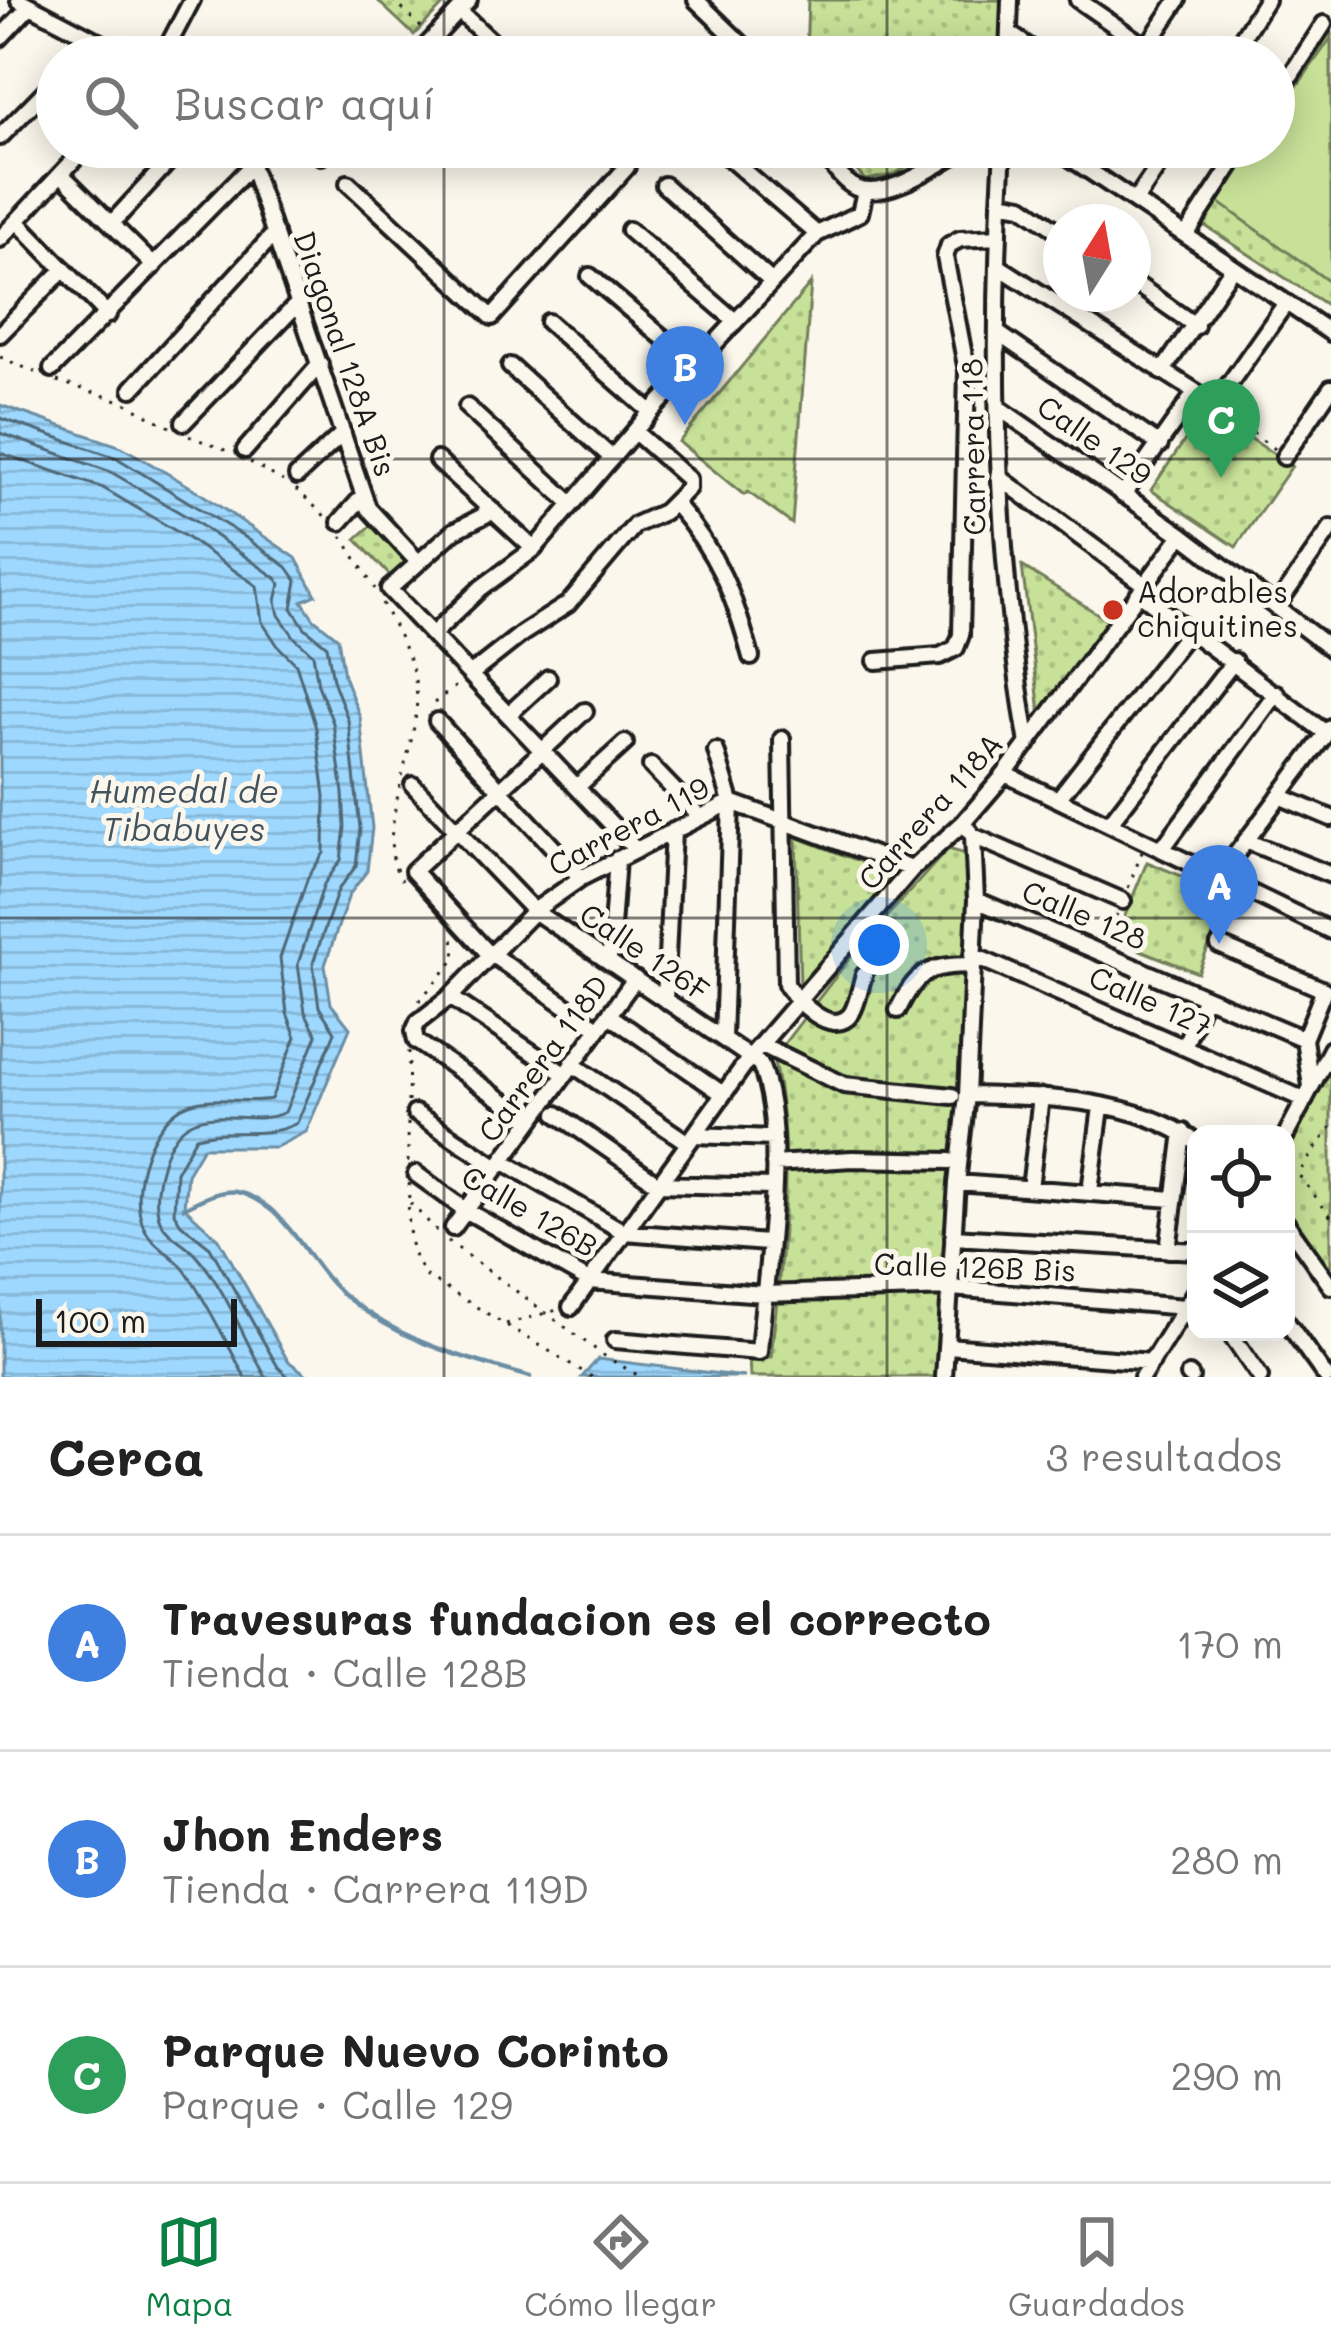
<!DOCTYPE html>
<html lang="es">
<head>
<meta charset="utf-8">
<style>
  :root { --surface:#fff; --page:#f6f6f6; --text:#222; --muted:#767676; --line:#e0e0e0; --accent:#0b8043 }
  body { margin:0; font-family:Mali,sans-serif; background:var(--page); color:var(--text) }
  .controls { position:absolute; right:36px; bottom:36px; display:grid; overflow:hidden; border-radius:24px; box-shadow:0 6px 30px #0003 }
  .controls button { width:108px; height:108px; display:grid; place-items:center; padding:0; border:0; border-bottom:3px solid var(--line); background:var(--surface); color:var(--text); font:60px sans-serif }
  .compass { position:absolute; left:1043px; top:204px; width:108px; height:108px; border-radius:50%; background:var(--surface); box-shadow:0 6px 30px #0003; rotate:11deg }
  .scale { position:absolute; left:36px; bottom:30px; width:201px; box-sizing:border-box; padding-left:12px; border:6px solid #1c1c1c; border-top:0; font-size:33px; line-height:42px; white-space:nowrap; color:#1c1c1c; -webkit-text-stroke:9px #fbf7ec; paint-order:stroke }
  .you { position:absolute; left:879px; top:945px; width:42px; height:42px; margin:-30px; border:9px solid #fff; border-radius:50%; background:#1a73e8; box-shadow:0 0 0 18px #1a73e833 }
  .badge { display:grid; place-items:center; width:78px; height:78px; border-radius:50%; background:var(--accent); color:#fff; font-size:39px; font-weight:700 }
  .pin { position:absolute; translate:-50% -99px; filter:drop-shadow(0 3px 6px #0008) }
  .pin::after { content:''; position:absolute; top:63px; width:42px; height:36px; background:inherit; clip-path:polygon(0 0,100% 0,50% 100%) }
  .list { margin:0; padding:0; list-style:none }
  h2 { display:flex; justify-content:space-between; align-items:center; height:156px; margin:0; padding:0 48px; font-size:51px }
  h2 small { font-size:39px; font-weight:400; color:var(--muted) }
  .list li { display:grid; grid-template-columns:78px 1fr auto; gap:36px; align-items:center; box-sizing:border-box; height:216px; padding:0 48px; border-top:3px solid var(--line) }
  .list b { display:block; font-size:45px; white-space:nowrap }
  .list p { margin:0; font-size:39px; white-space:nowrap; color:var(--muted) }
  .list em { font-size:39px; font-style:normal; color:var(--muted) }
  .icon { flex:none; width:66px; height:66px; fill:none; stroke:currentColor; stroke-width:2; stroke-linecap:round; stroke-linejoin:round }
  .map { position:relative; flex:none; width:1331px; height:1377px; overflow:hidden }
  .search { position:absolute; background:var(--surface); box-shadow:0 6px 30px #0003; left:36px; right:36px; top:36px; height:132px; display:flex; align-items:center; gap:30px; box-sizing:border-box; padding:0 42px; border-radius:66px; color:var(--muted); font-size:45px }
  .sheet { height:804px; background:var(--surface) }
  nav { display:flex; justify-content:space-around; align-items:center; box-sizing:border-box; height:168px; border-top:3px solid var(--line); background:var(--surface); font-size:33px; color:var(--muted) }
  nav a { display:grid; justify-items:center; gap:6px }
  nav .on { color:var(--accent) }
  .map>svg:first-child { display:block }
  .grass { fill:url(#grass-dots); stroke:#727e5a; stroke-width:3 }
  .garden { fill:#c7e198; stroke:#727e5a; stroke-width:3 }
  .water { fill:url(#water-rules); stroke:#6a8da4; stroke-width:3 }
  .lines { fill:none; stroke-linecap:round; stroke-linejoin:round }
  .shore { stroke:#506776; stroke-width:3 }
  .stream { stroke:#6a8da4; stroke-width:4.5 }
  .minor-casing { stroke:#1c1c1c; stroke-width:22 }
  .path { stroke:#1c1c1c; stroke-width:3; stroke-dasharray:3 9; stroke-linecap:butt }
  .minor { stroke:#fbf7ec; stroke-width:14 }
  .grid { fill:none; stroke:#1c1c1c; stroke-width:3; stroke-opacity:0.55 }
  .poi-dot { fill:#c8321e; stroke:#fbf7ec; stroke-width:4.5 }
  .labels { text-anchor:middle; stroke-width:10; stroke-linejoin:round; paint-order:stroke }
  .street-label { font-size:30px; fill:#1c1c1c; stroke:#fbf7ec }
  .poi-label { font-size:30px; fill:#1c1c1c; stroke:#fbf7ec; text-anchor:start }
  .water-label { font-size:33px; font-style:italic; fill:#435460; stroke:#fbf7ec }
</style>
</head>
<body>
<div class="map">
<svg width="1331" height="1377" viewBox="0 0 1331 1377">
  <defs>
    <pattern id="grass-dots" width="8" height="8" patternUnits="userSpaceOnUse" patternTransform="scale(3)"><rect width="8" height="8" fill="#c7e198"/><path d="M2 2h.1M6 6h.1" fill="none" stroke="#aac082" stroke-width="1.8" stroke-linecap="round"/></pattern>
    <pattern id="water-rules" width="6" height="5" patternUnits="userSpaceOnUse" patternTransform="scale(3)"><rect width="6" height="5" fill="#9ed8fe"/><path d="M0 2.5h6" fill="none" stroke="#88b9d9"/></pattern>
  </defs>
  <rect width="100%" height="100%" fill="#fbf7ec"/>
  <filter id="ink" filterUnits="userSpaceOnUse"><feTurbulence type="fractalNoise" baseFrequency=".00833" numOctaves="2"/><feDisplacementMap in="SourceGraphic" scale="24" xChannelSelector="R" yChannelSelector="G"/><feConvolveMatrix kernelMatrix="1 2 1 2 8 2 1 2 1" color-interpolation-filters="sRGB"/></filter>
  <g filter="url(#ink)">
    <path class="grass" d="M377,0h63l4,4 -30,31z
      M808,0h196l-7,57h-191z
      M1331,28v267l-6,9 -124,-81 51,-76h22v-33z
      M836,147h103l-46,28 -28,5z
      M811,283l-19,241 -44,-32 -4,3 -65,-53z
      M1206,409l86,57 -56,81 -85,-57z
      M375,522l37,39 -19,18 -37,-40z
      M1022,566l90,57 -72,89z
      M796,837l98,37 -94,114z
      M948,849l14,4 6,11 1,35 -29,478h-190l-1,-21 22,1c10,-99 25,-202 2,-299l80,-104z
      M1147,862l82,33 -31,78 -83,-33z
      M1331,1065v200l-5,4 -40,-60v-51z"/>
    <path class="garden" d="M1331,38v245l-114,-82 38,-54h19v-28z"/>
    <path class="water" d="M0,405l122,42 72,42 102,69 20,37 -14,6 12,18 24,19 6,38 16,41 12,111 -5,43 -18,24 -24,70 6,39 19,24 -44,104 -30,15h-73l-16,27 -3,33 35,32 69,122 22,16h-310z
      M598,1359l147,18h-163z"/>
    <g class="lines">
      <path class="shore" d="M0,418l117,40 125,77 45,32 10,14 -5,27 13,20 22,18 6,34 15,40 12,108 -4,38 -18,24 -25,73 6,44 16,25 -38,91c-32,17 -66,4 -101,14l-20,35 -2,41 7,11 29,23 68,120 11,10
        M0,433l111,39 85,50 80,56 4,6 -4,17 3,14 16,23 18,16 5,31 15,38 10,70 2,34 -4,33 -17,24 -26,80 7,48 12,23 -32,77c-28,14 -63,-3 -92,10 -28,12 -41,66 -35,92 6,22 25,26 38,41 30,34 47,83 70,122
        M0,453l103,35 83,49 71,49 5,36 16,24 18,18 20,64 9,68 -1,57 -16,24 -28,81 7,55 9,24 -25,62c-26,5 -56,-4 -82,5 -39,14 -61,85 -46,121 9,23 31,28 43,47 23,33 40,70 59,105"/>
      <path class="stream" d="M184,1208c19,-9 39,-22 60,-14 46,16 65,73 102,103 59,47 113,59 184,80"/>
      <g class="minor-casing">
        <path id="minor" d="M19,0l109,57
          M696,0l59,57
          M1078,0l68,47
          M459,11l49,46
          M1010,34l34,23
          M0,38l30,-32
          M78,57l17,-17
          M162,57l30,-57
          M416,57l53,-57
          M1008,57l2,-57
          M1140,57l38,-57
          M1230,57l36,-57
          M1274,101l50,-77
          M0,137l57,-58
          M245,147l123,361 50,54
          M716,147l101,87
          M818,147c11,13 22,33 38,41 30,14 85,-26 112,-41
          M1003,147c-12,199 -9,400 25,597
          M1054,147l277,186
          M321,156l9,-9
          M61,174l93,92
          M348,183l144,134 135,-150 -22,-20
          M664,185l107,96
          M1135,201l36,-54
          M1000,202l22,4 39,27
          M17,221l91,94
          M113,222l69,-75
          M629,230l105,90
          M1186,235l57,-88
          M0,239l86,-92
          M998,266l217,138 71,-101
          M590,276l104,88
          M1133,282l63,44
          M548,322l103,90
          M0,334l64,-65
          M999,334l161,111
          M510,366l102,92
          M52,369l199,-203
          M1162,372l71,-105
          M132,389l143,-156
          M467,407l105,97
          M999,408l183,127 149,114
          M184,422l116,-121
          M245,450l75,-86
          M1284,457l47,-69
          M437,460l97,89
          M297,476l46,-43
          M999,477l146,108
          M1123,495l72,-102
          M675,504c43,49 59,91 76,153
          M493,511l-39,20 -65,58 246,260
          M340,522l23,-26
          M1139,593l187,140
          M1276,607l55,-79
          M433,634l48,-46 53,-39 117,-137 166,-178 43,-21 5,-22
          M876,661l64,-5 16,-8 5,-13 6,-264 -22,-114 4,-12 11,-6 38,-2
          M471,674l52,-41 45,-29 67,-79 29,-13 24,-24v-9l-53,-47
          M510,713l38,-35
          M437,721l144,157
          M782,739l4,245c9,15 46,55 65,30 7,-10 9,-28 13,-39
          M716,751l15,51 -8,237
          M651,766l49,51
          M1005,774l326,157
          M413,785l121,126 226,153c30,73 5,207 -1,288l-144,-12
          M578,786l47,-43
          M1279,796l52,22
          M1058,799l132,-169
          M1109,824l125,-163
          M973,836l150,65
          M1246,841l85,34
          M1162,849l114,-156
          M1219,877l112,-150
          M976,900l328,139
          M1219,945l105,45 -20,49 7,47
          M610,954l7,-95
          M490,955l-77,-84 172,-160
          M972,955l333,145
          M498,959l100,69
          M450,997l114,77
          M665,1000l8,-169
          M898,1010c18,-38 31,-45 74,-45
          M616,1020l107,74
          M762,1045l82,40 108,11
          M1184,1047l21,-50
          M572,1064l116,79
          M967,1095c75,2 166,2 229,47
          M415,1113l83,54
          M557,1114l101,70 115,3
          M531,1120l-115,-79 -2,-10 4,-9 32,-25 84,-86 47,-33 150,-76 181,67
          M695,1135l78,3
          M1286,1135l45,-86
          M503,1161l121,71 143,11
          M774,1164l78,-5 98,2
          M416,1174l51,37 122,70 175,13 187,-6 234,19
          M957,1183l216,16
          M1030,1188l11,-91
          M1090,1191l11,-84
          M1286,1223l45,63
          M453,1228l182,-249
          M953,1237l243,14
          M1168,1250l15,-118
          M571,1307l179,-250 162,-188 51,-46 42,-49 177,-239
          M1286,1321l40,56
          M1229,1332l31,45
          M947,1346l205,16
          M1189,1375l2,2
          M944,1377l13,-194 10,-88 9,-195 -3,-64 -10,-13
          M1142,1377l54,-87"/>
      </g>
      <path class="path" d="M393,0l30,29
        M0,357l37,16
        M57,381l67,21 46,25
        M1224,411l50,38
        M189,436l41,16
        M250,462l33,19
        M296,489l33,31
        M342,536l33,53
        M382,603c41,77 43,89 20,173
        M434,703l26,-20
        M400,785c-6,30 -17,68 2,95
        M1128,888l14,-36
        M1107,938l10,-24
        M419,1001l36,-42 -2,-24
        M408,1102l1,-51
        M408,1123v39
        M1331,1127l-33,47 33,43
        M409,1183c0,34 -5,67 18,94l165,100
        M410,1203l31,32
        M448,1241l158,116 35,20
        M506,1324l55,-15"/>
      <use href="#minor" class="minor"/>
    </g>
  </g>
  <path class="grid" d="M444,0v57M887,0v57M444,147v1230M887,147v1230M0,459h1331M0,918h1331"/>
  <circle class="poi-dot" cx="1113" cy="610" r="12"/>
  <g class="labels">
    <g class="street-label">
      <text transform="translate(344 354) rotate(71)" y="10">Diagonal 128A Bis</text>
      <text transform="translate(1094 441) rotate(35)" y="10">Calle 129</text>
      <text transform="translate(974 447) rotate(-91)" y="10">Carrera 118</text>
      <text transform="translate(931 812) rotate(-48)" y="10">Carrera 118A</text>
      <text transform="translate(629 827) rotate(-28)" y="10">Carrera 119</text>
      <text transform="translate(1084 916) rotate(23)" y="10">Calle 128</text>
      <text transform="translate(644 953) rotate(34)" y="10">Calle 126F</text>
      <text transform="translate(1150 1002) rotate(24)" y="10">Calle 127</text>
      <text transform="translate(544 1059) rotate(-54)" y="10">Carrera 118D</text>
      <text transform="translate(529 1212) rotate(30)" y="10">Calle 126B</text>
      <text transform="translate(975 1268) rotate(2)" y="10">Calle 126B Bis</text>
    </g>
    <g class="poi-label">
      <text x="1137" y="603">Adorables<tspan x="1137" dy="34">chiquitines</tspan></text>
    </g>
    <g class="water-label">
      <text x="184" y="803">Humedal de<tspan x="184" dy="38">Tibabuyes</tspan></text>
    </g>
  </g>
</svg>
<div class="controls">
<button><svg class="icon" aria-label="locate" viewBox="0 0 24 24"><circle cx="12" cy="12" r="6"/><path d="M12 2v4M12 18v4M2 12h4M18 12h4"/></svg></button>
<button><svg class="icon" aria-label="layers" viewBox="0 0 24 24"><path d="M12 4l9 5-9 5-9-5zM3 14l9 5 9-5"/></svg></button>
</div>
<svg class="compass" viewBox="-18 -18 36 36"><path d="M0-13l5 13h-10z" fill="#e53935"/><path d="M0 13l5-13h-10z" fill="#767676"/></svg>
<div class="scale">100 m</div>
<div class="you"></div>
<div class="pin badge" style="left:1219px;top:944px;background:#3f7fe0">A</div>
<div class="pin badge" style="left:685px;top:425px;background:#3f7fe0">B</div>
<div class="pin badge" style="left:1221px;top:478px;background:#2e9e5b">C</div>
<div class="search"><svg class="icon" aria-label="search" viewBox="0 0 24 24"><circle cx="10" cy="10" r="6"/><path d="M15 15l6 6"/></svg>Buscar aquí</div>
</div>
<section class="sheet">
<h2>Cerca<small>3 resultados</small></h2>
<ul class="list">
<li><span class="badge" style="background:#3f7fe0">A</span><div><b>Travesuras fundacion es el correcto</b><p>Tienda · Calle 128B</p></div><em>170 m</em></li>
<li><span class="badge" style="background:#3f7fe0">B</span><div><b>Jhon Enders</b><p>Tienda · Carrera 119D</p></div><em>280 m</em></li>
<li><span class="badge" style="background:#2e9e5b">C</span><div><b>Parque Nuevo Corinto</b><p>Parque · Calle 129</p></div><em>290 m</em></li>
</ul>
</section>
<nav>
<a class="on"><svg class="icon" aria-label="map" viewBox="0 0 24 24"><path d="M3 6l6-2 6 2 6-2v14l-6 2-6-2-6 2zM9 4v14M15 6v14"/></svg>Mapa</a>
<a><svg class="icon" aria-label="directions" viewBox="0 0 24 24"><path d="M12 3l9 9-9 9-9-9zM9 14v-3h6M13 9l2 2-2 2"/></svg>Cómo llegar</a>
<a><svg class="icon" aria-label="saved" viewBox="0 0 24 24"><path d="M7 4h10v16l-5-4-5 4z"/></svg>Guardados</a>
</nav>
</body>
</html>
